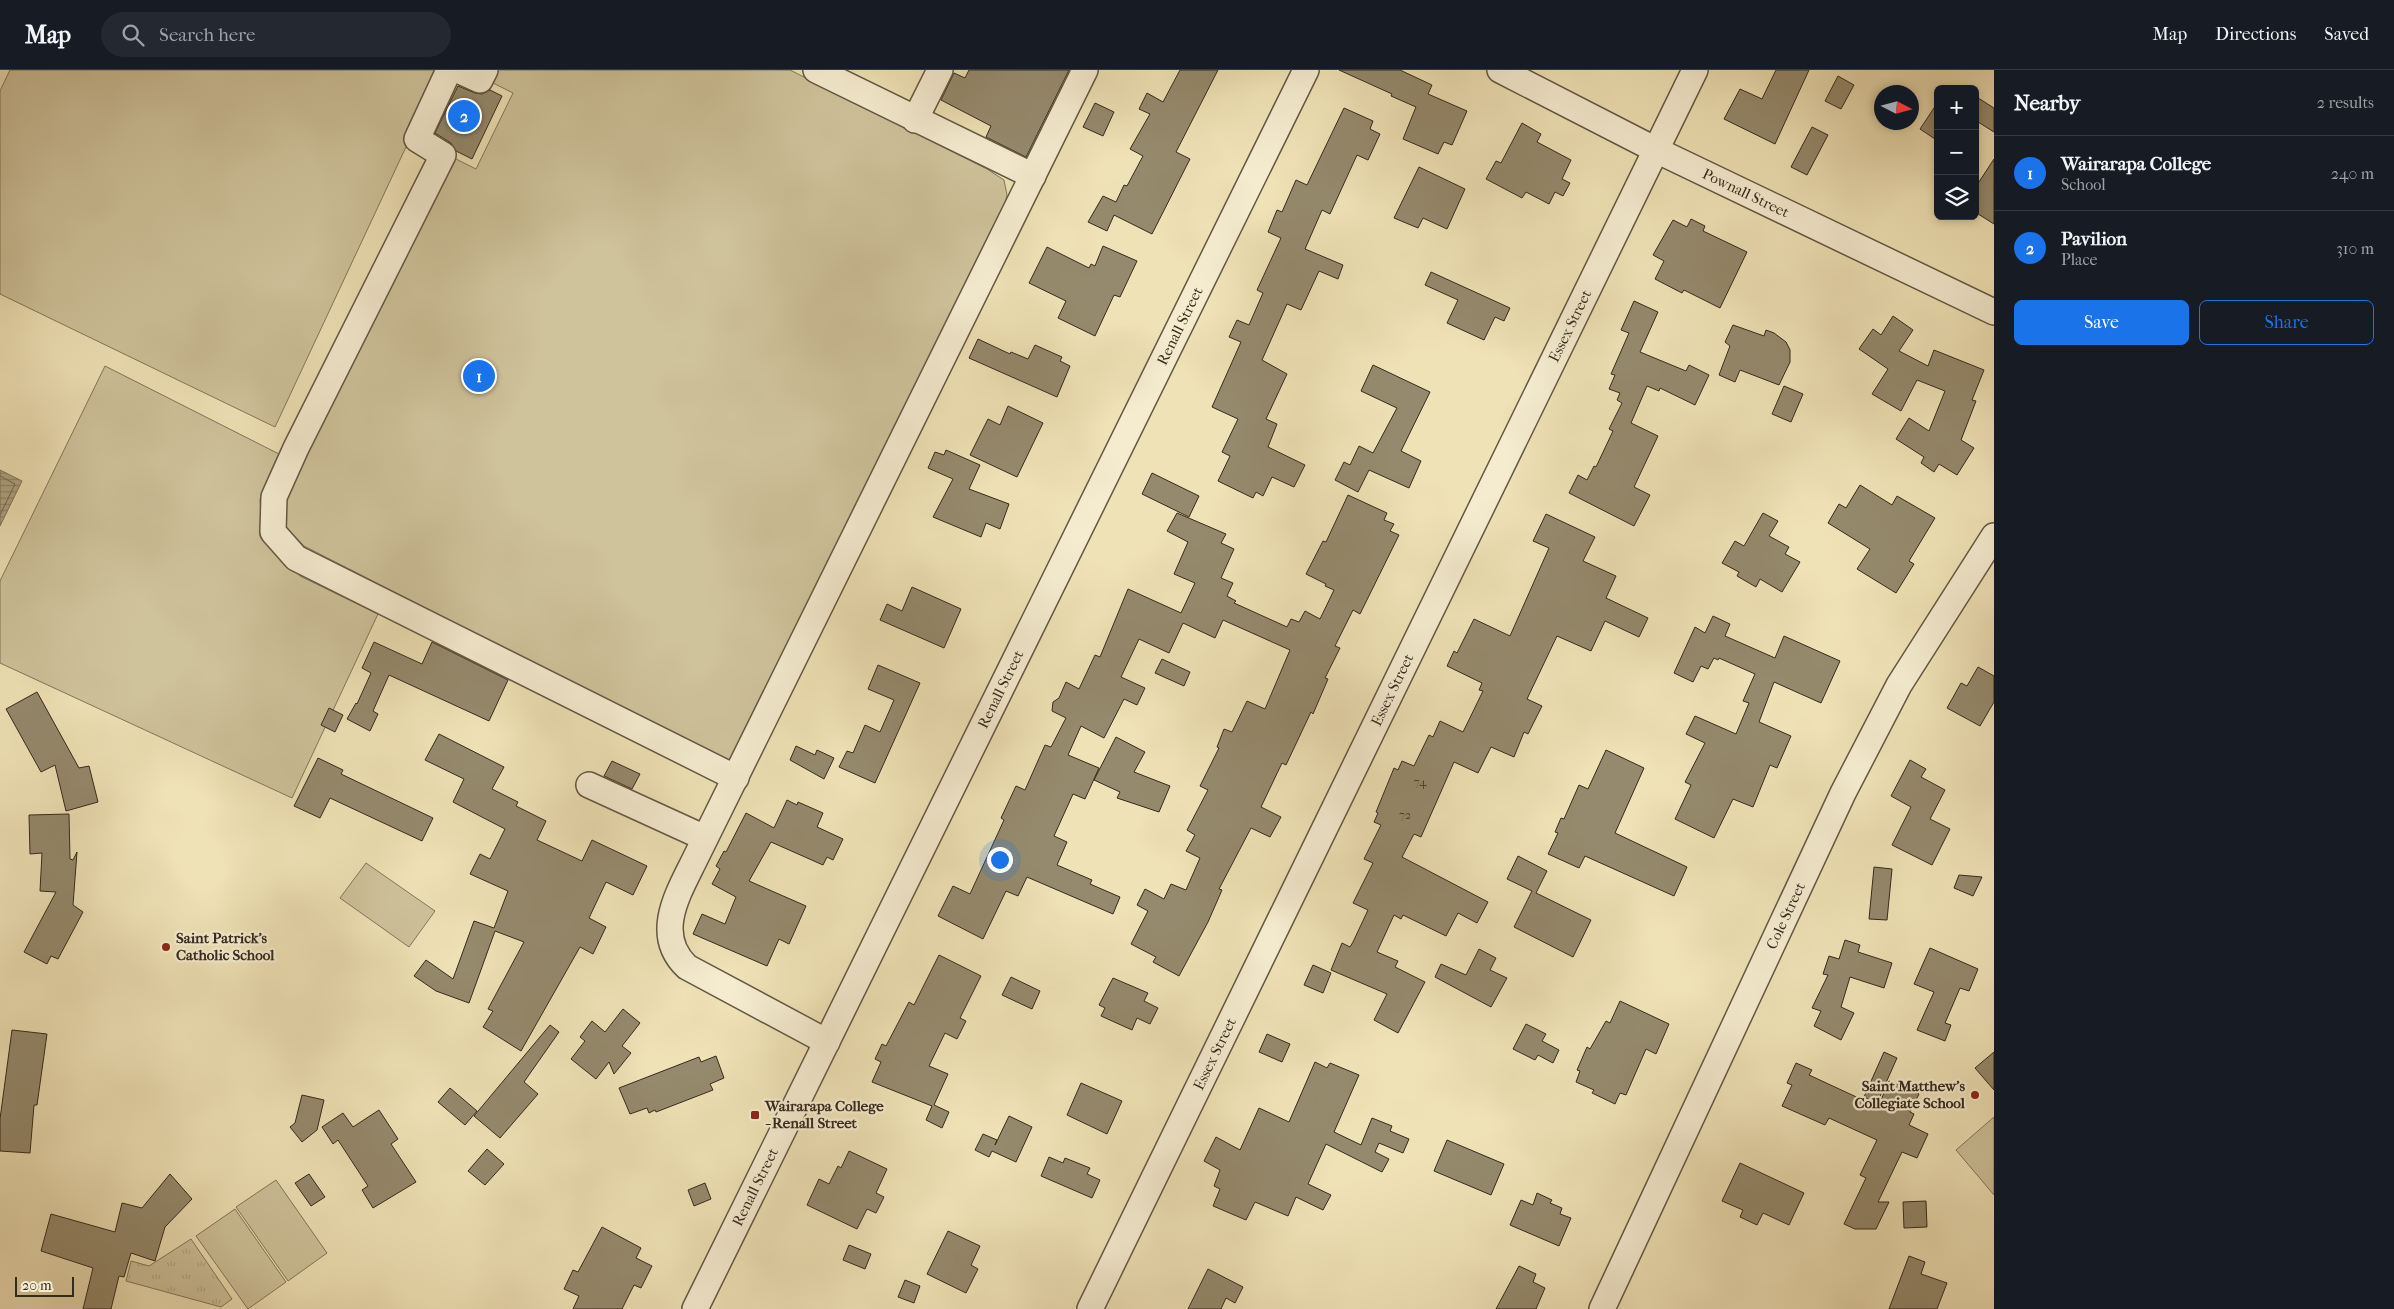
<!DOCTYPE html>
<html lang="en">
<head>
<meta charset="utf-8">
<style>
  :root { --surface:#171b24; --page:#242831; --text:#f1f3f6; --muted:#9ea1a6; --line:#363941; --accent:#1a73e8 }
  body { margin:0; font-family:"IM FELL French Canon",serif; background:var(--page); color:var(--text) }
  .controls { position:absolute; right:15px; top:15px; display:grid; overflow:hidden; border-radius:8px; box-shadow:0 2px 8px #0003 }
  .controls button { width:45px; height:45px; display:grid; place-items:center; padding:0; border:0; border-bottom:1px solid var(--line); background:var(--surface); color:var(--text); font:25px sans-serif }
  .compass { position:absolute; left:1874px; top:15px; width:45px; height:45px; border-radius:50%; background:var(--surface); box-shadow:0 2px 8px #0003; rotate:96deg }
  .scale { position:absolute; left:15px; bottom:12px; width:59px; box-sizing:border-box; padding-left:5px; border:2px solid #342a1e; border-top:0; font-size:14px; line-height:18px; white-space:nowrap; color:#342a1e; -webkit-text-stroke:4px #f5ecd0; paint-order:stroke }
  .you { position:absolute; left:999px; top:789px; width:18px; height:18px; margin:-12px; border:4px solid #fff; border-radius:50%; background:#1a73e8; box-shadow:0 0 0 8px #1a73e833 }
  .badge { display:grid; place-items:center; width:32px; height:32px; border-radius:50%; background:var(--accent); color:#fff; font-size:16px; font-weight:700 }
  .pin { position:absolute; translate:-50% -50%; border:2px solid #fff; box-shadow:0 1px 5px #0006 }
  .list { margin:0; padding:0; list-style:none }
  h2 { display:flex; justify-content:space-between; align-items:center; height:65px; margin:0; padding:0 20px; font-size:21px }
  h2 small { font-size:16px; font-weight:400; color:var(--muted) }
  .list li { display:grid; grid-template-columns:32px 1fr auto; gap:15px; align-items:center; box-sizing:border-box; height:75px; padding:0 20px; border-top:1px solid var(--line) }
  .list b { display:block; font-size:19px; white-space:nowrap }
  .list p { margin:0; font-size:16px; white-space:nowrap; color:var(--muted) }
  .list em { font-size:16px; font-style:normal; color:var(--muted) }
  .actions { display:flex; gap:10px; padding:15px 20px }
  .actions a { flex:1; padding:11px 0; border:1px solid var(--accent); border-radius:8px; text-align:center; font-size:18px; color:var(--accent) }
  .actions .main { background:var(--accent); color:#fff }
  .icon { flex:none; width:28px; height:28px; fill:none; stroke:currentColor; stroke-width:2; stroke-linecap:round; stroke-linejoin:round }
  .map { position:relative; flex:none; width:1994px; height:1239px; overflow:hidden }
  header { display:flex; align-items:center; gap:30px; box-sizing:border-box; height:70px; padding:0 25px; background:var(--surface); border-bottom:1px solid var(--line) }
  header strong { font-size:24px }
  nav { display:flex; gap:28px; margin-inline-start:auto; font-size:18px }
  .search { width:350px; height:45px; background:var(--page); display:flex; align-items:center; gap:12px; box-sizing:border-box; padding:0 18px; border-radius:28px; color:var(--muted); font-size:19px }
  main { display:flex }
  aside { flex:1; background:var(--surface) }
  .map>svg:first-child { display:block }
  .green { fill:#cfc39c; stroke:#82765d }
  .park { fill:url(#park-tufts); stroke:#82765d }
  .water { fill:url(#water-rules); stroke:#7e735a }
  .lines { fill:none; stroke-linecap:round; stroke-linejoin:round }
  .shore { stroke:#726650; stroke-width:1 }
  .building { fill:#958a6d; stroke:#342a1e }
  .minor-casing { stroke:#635844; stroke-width:28 }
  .minor { stroke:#f5ecd0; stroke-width:25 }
  .poi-dot { fill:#8f2418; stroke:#f5ecd0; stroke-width:2 }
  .labels { text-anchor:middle; stroke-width:4.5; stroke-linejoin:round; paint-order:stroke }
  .number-label { font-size:12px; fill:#4c4232 }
  .street-label { font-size:15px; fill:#342a1e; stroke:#f5ecd0 }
  .poi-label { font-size:15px; font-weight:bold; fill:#342a1e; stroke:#f5ecd0; text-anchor:start }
</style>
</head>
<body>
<header>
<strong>Map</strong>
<div class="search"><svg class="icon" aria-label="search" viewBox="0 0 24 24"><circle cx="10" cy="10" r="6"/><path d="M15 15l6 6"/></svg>Search here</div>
<nav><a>Map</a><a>Directions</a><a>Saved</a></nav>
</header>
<main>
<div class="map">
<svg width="1994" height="1239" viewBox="0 0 1994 1239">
  <defs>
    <pattern id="park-tufts" width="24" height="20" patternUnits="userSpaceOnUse" patternTransform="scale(1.25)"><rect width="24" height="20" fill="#cfc39c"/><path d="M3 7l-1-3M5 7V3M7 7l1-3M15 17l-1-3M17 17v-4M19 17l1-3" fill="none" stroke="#b2a886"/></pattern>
    <pattern id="water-rules" width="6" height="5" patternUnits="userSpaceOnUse" patternTransform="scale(1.25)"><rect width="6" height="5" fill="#afa382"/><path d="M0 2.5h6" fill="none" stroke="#8f856a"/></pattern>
  </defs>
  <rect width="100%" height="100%" fill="#efe2b6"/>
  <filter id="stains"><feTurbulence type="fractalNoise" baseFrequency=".004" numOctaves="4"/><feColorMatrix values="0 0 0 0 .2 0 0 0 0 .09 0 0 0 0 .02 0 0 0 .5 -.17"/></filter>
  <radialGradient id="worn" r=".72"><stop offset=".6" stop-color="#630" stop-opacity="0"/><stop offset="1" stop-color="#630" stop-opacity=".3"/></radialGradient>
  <path class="green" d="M10,0h432l-167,357 -275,-133v-203z
    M497,0h293l197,99 17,11 3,15 -4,18 -269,552 -430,-219 -20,-21 -1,-31 167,-338 26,13 37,-76 -22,-11z
    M105,296l176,89 -21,44 2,27 13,25 25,25 78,38 -86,184 -292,-135v-82z
    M366,793l69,48 -26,36 -69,-49z
    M1994,1047v78l-38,-45z
    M276,1110l51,73 -39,28 -52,-74z
    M235,1139l51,73 -38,27 -52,-73z"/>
  <path class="park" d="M191,1169l41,60 -11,8 -95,-26 5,-20 18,5z"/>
  <path class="water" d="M0,400l22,11 -22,45z"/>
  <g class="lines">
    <path class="shore" d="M0,406l15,8 -15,31"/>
  </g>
  <path class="building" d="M969,0h100l-43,87 -40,-20 5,-11 -50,-26 13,-27 11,5z
    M1180,0h38l-42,82 14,7 -38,75 -38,-19 -7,16 -19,-9 15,-26 13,6 8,-17 3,1 16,-30 -13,-7 20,-35 -11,-5 8,-16 16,9z
    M1339,0h61l32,15 -4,9 39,17 -15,34 -8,-3 -6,12 -35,-15 13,-32 -25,-11 1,-2z
    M1776,0h33l-34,74 -51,-25 16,-30 22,10z
    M1838,6l16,9 -13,24 -16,-8z
    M458,16l17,7 7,1 8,-4 12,6 -30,63 -16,-8 -5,-8 -16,-10z
    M1975,26l19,12v24l-19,-12z
    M1938,32v39l-18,-12z
    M1095,33l19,9 -11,24 -20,-9z
    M1344,38l29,13 -3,8 10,5 -12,26 -11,-5 -27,59 -8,-4 -17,39 38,16 -5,14 -19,-8 -18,39 -14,-6 -25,56 25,14 -21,45 11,5 -9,23 37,18 -11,22 -22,-10 -9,19 -7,-4 -3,6 -35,-17 12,-25 -8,-4 16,-33 -26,-12 29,-65 -12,-5 8,-17 12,5 14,-32 -6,-3 24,-52 -13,-6 9,-22 5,2 14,-32 11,5z
    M1522,53l19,11 -4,8 34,18 -9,19 8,4 -7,13 -8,-4 -6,12 -23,-12 -4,6 -36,-19 10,-18 5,2z
    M1812,57l16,8 -21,40 -16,-8z
    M1994,89v65l-19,-12v-24z
    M1419,97l46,22 -18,40 -24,-11 -5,10 -24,-10z
    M1691,149l14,7 -2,5 44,21 -27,56 -36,-18 -2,3 -27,-14 9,-18 -11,-6 20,-35 14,7z
    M1103,176l34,15 -17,36 -6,-2 -19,41 -37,-18 8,-17 -37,-18 18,-36 42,21 2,-4 4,2z
    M1431,202l79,36 -6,13 -9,-4 -11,23 -37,-17 11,-23 -33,-15z
    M1634,231l24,11 -18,40 46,19 3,-6 20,10 -14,30 -35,-17 -1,3 -12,-5 -16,37 27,13 -24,51 16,8 -16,31 -65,-33 9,-18 9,5 7,-14 2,1 17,-36 -4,-2 13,-26 -5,-3 3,-7 -11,-4 6,-14 -4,-1 18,-41 -8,-3z
    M1893,246l20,14 -14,21 29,15 6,-16 50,20 -12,30 4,1 -15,39 13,8 -17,27 -18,-11 -5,8 -13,-9 3,-6 -28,-18 13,-21 20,13 16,-40 -28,-11 -16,31 -29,-17 16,-25 -29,-20 14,-20 8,6z
    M1733,255l31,11 2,-6 8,3 12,9 4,8v12l-11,23 -39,-15 -5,12 -16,-7 11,-29 -5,-4z
    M978,269l32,15 1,-2 17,7 7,-14 27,12 -2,4 10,5 -13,31 -88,-39z
    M1373,295l57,27 -29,59 20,10 -12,27 -40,-18 -11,22 -23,-12 9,-18 6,3 9,-19 14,7 24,-45 -36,-17z
    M1784,316l19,8 -12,28 -19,-8z
    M1008,336l35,17 -26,54 -47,-22 18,-36 12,6z
    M946,380l34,15 -11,24 40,15 -9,25 -14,-6 -5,14 -48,-20 20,-38 -25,-11 7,-16 9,3z
    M1152,403l47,23 -10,21 -47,-23z
    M1860,415l32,20 5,-9 38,22 -26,43 5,3 -18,29 -39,-24 13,-20 -42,-26 11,-19 7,4z
    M1348,425l39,18 -3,7 10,4 -4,7 9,4 -39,79 -7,-4 -18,36 5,2 -15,30 3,1 -15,35 -2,-2 -25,53 -4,-2 -21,44 20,10 -11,20 -19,-9 -32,61 3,1 -14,32 -29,54 -26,-14 3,-5 -25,-13 17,-33 -11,-6 8,-16 19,10 7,-15 15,6 14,-32 -14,-7 9,-16 -8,-5 21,-40 -8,-4 19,-38 -2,-1 7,-18 8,3 15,-31 18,8 25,-59 -67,-30 -8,18 -32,-15 -14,30 -30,-14 -18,38 24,11 -8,17 -13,-6 -20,39 -23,-12 -13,29 31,13 -14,31 -12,-5 -19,42 13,6 -10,23 35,15 -2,4 30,13 -7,17 -86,-37 -9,19 -12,-5 -23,48 -45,-23 15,-30 17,8 34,-74 -3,-2 15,-32 9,4 20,-45 6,2 15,-29 -14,-7 1,-9 6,-4 7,-16 13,7 16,-34 5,2 28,-68 53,24 14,-30 -21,-9 14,-32 -21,-11 10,-18 49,21 -5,9 13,6 -13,29 12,5 -6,13 9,5 -2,2 53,24 4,-8 8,3 6,-11 15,8 14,-29 -9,-4 1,-2 -20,-10 17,-33 3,1z
    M1763,443l15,8 -9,15 20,11 -4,7 15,8 -18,30 -22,-13 -4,8 -19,-11 2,-4 -17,-9 13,-22 9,5z
    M1546,444l49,23 -12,24 33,15 -10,22 42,20 -9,19 -34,-16 -14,30 -34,-15 -30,63 15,7 -14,28 -4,-2 -10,25 -23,-10 -13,26 -24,-11 -33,75 -7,-3 -12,23 86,45 -11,21 -19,-10 -12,23 -43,-21 -2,4 -7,-4 -17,37 21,9 -3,6 30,15 -27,51 -24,-13 13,-26 -56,-24 11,-27 8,4 3,-5 15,-32 -15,-7 20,-40 -9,-4 17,-34 -7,-3 4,-9 -2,-1 18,-44 4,2 4,-9 12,5 15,-31 4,2 7,-16 23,11 20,-41 -4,-1 3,-7 -35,-17 7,-15 3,2 17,-34 36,17 39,-88 -16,-7z
    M912,517l49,22 -17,39 -64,-28 7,-16 15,7z
    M1713,546l17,8 -5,12 50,22 9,-22 56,25 -19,42 -47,-21 -15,40 32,14 -14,32 -7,-3 -17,42 -20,-8 -19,39 -39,-19 16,-34 -6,-3 20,-39 -19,-9 9,-18 41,18 13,-31 -6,-2 12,-27 -36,-16 -1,2 -4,-2 -6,11 -7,-3 -8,16 -19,-9 21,-46 10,6z
    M374,572l48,22 10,-22 76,38 -19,41 -100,-46 -16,36 5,3 -8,17 -23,-12 9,-16 1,1 14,-31 -9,-5z
    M1162,589l28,13 -6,14 -29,-13z
    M878,595l42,18 -45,100 -36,-16 8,-16 6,2 12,-28 15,7 14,-32 -26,-11z
    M1978,597l16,9v26l-14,24 -33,-18 14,-25 6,3z
    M37,622l42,76 10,-2 9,36 -32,9 -11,-46 -14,7 -35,-63z
    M329,638l14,7 -8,17 -14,-7z
    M439,664l65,33 -12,22 26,13 -2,4 30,15 -9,19 45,21 10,-21 55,26 -14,29 -27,-13 -17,36 17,9 -13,27 -13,-7 -59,104 -38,-24 10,-16 -5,-2 36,-67 -29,-11 -26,72 -33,-12 -22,-15 12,-16 27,19 21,-58 20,7 14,-37 -38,-17 10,-20 10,5 15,-30 -52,-27 11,-23 -39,-19z
    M1116,667l29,15 -11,20 36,14 -11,26 -42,-14 3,-6 -26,-12z
    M796,676l19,9 2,-5 17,8 -10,21 -34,-19z
    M1606,680l38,18 -29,65 72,34 -13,29 -89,-40 -6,12 -31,-14 10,-21 -3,-1 6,-14 3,1 15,-34 9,4z
    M318,688l25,12 -2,4 92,44 -11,23 -92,-43 -10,20 -26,-12z
    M1910,690l16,9 -5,8 24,13 -15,29 20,10 -18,36 -40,-20 19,-38 -20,-11z
    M612,691l28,13 -8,15 -28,-13z
    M787,730l10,5 1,-3 25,11 -6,14 26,12 -10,21 -6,-3 -4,8 -52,-23 -22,39 57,25 -17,38 -10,-5 -12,27 -74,-32 9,-20 23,10 11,-27 -24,-13 8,-15 -4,-3 8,-15 2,1 20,-39 28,15z
    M69,744l1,45 3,1 4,-8 -4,53 10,7 -25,47 -7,-3 -4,8 -23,-12 32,-60 -16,-1 2,-38 -12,1 -1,-39z
    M1518,786l29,15 -11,22 55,27 -18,37 -59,-30 18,-36 -25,-12z
    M1874,797l18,2 -5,51 -18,-1z
    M1959,805l23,2 -9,19 -19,-8z
    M1845,870l15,5 -2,7 34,11 -8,25 -34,-11 -9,30 13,6 -13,27 -27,-14 7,-15 -9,-3 16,-33 -5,-1 6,-18 10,3z
    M1930,878l48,21 -9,22 -9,-3 -15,35 6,2 -6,16 -28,-11 17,-38 -20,-8z
    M1479,879l17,9 -6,12 17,8 -16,29 -56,-30 6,-13 25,11z
    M939,885l42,21 -21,42 6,3 -9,18 -12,-6 -16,33 19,8 -14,31 15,7 -7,16 -16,-8 6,-14 -60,-24 9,-20 -6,-3 7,-15 4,2 23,-44 5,3z
    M1313,895l18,8 -8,20 -19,-8z
    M1011,907l29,14 -8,18 -30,-14z
    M1113,908l35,15 -4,8 14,7 -8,16 -13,-6 -5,12 -31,-14 4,-8 -6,-3z
    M1620,931l49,23 -13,30 -10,-5 -20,46 -6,-2 -5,11 -23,-11 2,-3 -18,-8 4,-11 -3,-1 10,-23 3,2 16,-28 4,2z
    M623,939l17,14 -18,23 9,7 -17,21 -5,-12 -13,17 -25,-20 14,-18 -5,-4 12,-16 13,11z
    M1526,954l20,10 -4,7 17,9 -6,13 -15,-8 -3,5 -22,-11z
    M550,955l9,7 -35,50 14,12 -38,44 -26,-22z
    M12,960l35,4 -10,71h-3l-4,48 -30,-2v-32z
    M1267,964l23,10 -8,18 -23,-10z
    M1884,982l13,6 -20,45 -13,-6z
    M1994,982v38l-19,-22z
    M716,986l8,22 -14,6 3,6 -57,22 -1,-2 -6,3 -2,-5 -17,6 -11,-26 80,-31 2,5z
    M1315,992l12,6 3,-5 29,12 -25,57 27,13 11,-27 20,8 -2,5 19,8 -6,14 -24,-10 -4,9 14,7 -7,13 -56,-28 -18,40 23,11 -8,15 -27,-13 -8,19 -33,-14 -9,18 -33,-14 7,-17 -6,-3 6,-16 -16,-9 12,-24 24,13 19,-42 30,14z
    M1796,993l16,7 -3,5 69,32 11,-26 30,13 -9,18 4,2 -5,11 19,9 -11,24 -15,-6 -24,50h11l-13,27h-21l-11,-5 22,-46 -6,-3 17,-35 -48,-22 -4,7 -43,-19 10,-21 -5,-2z
    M1081,1013l41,18 -15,33 -40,-19z
    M450,1018l27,23 -12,14 -27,-23z
    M302,1025l22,5 -7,30 -15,12 -12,-15 5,-4z
    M379,1040l19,29 -7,5 25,38 -43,26 -11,-18 6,-4 -30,-46 -5,4 -11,-17 21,-14 10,14z
    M1009,1046l23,11 -16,35 -24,-11 -3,6 -14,-7 8,-16 14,6 -2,5z
    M1447,1070l57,24 -13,31 -57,-24z
    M487,1079l17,15 -19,21 -17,-14z
    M849,1081l38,18 -11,24 8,4 -8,16 -9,-4 -10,20 -50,-24 12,-26 10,5 9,-18 3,2z
    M1049,1087l14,6 2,-5 25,10 -3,6 13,6 -8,18 -51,-22z
    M1740,1093l64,30 -15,32 -26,-12 -6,12 -17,-8 3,-7 -21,-9z
    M170,1104l22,25 -27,28 -10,34 -24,-8 -7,24 -5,-1 -8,33h-28l10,-41 -52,-17 10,-37 64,18 7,-29 20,5z
    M309,1104l16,23 -14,9 -16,-23z
    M705,1113l6,16 -17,7 -6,-16z
    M1537,1123l15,7 -2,3 12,5 -2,6 11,4 -12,28 -49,-21 11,-25 12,5z
    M1926,1131l1,26 -23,1 -1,-26z
    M602,1157l39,21 -5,10 16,8 -11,22 -7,-3 -12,24h-49l6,-13 -15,-7 9,-19 5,2z
    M948,1161l32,15 -9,19 7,4 -12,24 -39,-19z
    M849,1175l22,9 -6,15 -22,-9z
    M1909,1186l16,6 -4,12 26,9 -10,26h-48z
    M1519,1196l17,8 -3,8 12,6 -9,21h-40z
    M1208,1199l35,18 -8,16 -9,-5 -5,11h-33z
    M905,1210l15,6 -6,17 -16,-6z"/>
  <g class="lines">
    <g class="minor-casing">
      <g id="minor">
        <path d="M449,0l-32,69 26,16 -147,293 -22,49 -1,35 23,26 440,220"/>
        <path d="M458,0l22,10 5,-10"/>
        <path d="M816,0l217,106"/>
        <path id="s1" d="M1500,0l156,80 338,162"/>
        <path d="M915,50l25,-50"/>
        <path d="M589,715l116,53"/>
        <path d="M827,972l-140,-75c-35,-33 -8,-75 9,-110l389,-787"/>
        <path id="s2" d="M695,1239l611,-1239"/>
        <path id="s3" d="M1090,1239l605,-1239"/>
        <path id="s4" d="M1602,1239l241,-516 56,-108 95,-149"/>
      </g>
    </g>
    <use href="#minor" class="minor"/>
  </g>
  <g class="poi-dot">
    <circle cx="166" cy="877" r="5"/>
    <circle cx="1975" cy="1025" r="5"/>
    <rect x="750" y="1040" width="10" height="10" rx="2.5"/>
  </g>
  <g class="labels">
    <g class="number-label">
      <text x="1420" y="716">74</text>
      <text x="1405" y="749">72</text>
    </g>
    <g class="street-label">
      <text dy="5" stroke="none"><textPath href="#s1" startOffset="275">Pownall Street</textPath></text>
      <text dy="5" stroke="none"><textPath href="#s2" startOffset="1096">Renall Street</textPath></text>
      <text dy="5" stroke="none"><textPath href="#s3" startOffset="1094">Essex Street</textPath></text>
      <text dy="5" stroke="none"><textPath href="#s2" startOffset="691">Renall Street</textPath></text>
      <text dy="5" stroke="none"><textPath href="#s3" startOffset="689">Essex Street</textPath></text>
      <text dy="5" stroke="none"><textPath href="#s4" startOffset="434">Cole Street</textPath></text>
      <text dy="5" stroke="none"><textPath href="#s3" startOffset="284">Essex Street</textPath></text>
      <text dy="5" stroke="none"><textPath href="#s2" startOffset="136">Renall Street</textPath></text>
    </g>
    <g class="poi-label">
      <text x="176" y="873">Saint Patrick's<tspan x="176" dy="17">Catholic School</tspan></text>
      <text x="1965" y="1021" text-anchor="end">Saint Matthew's<tspan x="1965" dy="17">Collegiate School</tspan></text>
      <text x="765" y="1041">Wairarapa College<tspan x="765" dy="17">- Renall Street</tspan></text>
    </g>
  </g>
  <rect width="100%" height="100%" filter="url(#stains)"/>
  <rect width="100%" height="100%" fill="url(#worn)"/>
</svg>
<div class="controls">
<button>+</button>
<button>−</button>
<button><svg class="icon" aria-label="layers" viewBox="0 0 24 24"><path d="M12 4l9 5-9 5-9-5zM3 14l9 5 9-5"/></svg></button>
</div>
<svg class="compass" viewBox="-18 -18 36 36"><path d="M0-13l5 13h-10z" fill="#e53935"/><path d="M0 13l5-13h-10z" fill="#9ea1a6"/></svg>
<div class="scale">20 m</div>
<div class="you"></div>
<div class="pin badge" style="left:479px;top:306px">1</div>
<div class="pin badge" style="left:464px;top:46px">2</div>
</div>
<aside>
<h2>Nearby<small>2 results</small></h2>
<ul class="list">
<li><span class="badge">1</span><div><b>Wairarapa College</b><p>School</p></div><em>240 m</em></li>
<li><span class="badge">2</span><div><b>Pavilion</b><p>Place</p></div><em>310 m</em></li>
</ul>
<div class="actions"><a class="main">Save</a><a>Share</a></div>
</aside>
</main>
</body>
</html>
